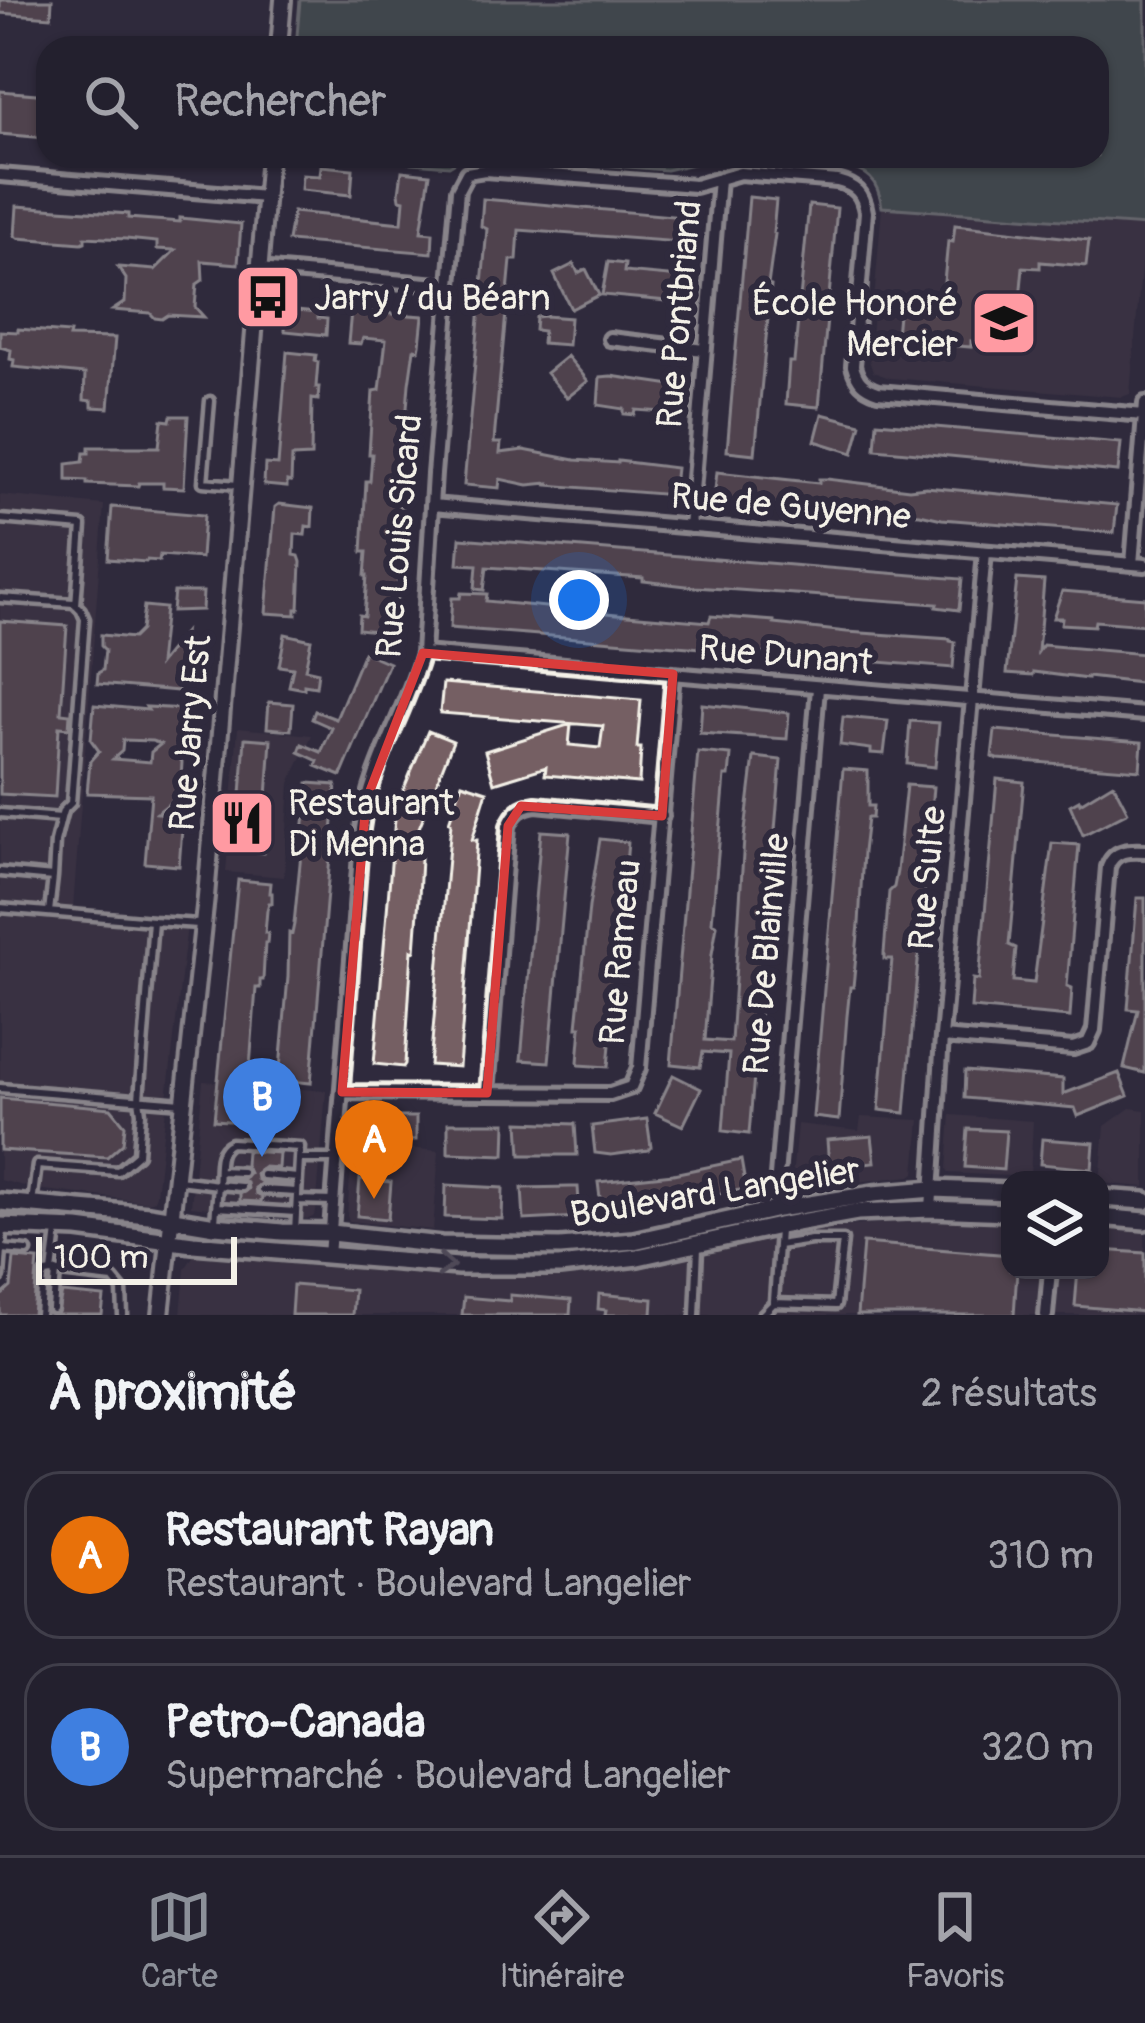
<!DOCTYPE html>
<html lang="fr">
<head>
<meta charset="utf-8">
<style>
  :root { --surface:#23202e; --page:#2b2836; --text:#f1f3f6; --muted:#a3a3aa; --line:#403e4a; --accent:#8c9099 }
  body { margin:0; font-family:Pangolin,sans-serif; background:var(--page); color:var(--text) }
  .controls { position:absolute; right:36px; bottom:36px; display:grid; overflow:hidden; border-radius:24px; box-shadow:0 3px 9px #0004 }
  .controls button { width:108px; height:108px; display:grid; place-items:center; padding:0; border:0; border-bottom:3px solid var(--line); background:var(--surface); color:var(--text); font:60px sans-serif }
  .scale { position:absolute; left:36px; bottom:30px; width:201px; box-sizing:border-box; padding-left:12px; border:6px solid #f4f1e8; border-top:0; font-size:33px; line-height:42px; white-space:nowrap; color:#f4f1e8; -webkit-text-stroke:9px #2f2a3d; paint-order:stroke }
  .you { position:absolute; left:579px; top:600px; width:42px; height:42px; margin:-30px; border:9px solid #fff; border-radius:50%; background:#1a73e8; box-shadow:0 0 0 18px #1a73e833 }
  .badge { display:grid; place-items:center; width:78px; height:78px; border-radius:50%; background:var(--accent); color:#fff; font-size:39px; font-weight:700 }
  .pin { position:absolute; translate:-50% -99px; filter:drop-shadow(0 3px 6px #0008) }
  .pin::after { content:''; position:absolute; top:63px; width:42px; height:36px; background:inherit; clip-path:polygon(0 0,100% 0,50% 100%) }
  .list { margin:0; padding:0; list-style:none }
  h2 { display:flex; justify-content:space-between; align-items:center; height:156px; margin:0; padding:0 48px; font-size:51px }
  h2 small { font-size:39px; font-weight:400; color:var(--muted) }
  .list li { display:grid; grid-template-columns:78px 1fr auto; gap:36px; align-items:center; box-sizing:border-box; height:168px; margin:0 24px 24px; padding:0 24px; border:3px solid var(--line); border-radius:36px }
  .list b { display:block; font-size:45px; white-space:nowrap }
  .list p { margin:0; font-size:39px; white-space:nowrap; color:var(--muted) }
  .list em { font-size:39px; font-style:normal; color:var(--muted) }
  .icon { flex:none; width:66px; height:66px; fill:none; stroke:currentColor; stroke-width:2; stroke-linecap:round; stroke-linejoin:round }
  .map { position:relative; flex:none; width:1145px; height:1315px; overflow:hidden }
  .search { position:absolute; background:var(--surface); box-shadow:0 3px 9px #0004; left:36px; right:36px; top:36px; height:132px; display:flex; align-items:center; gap:30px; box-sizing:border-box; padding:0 42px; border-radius:36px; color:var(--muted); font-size:45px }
  .sheet { height:540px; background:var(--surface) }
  nav { display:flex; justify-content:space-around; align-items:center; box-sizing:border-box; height:168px; border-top:3px solid var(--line); background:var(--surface); font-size:33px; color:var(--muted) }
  nav a { display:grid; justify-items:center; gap:6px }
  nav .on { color:var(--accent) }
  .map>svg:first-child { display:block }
  .built { fill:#443a49 }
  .green { fill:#566860; stroke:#a5aca4; stroke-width:3 }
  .building { fill:#755e64; stroke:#f4f1e8; stroke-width:3; fill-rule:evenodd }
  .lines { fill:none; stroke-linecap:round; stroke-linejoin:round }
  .service-casing { stroke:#f4f1e8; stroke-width:15 }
  .minor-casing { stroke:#f4f1e8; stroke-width:20 }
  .tertiary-casing { stroke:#f4f1e8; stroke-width:22 }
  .secondary-casing { stroke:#f4f1e8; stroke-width:24 }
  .service { stroke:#2f2a3d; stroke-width:6 }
  .minor { stroke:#2f2a3d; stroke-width:10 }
  .tertiary { stroke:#2f2a3d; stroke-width:14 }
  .secondary { stroke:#2f2a3d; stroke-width:15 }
  .oneway { stroke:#747079 }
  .marked { fill:none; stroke:#d93c3b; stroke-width:9; stroke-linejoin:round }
  .labels { text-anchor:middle; stroke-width:12; stroke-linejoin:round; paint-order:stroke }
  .poi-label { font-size:36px; fill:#f4f1e8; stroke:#2f2a3d; text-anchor:start }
  .street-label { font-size:36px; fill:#f4f1e8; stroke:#2f2a3d }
</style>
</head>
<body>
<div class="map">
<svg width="1145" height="1315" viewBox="0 0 1145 1315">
  <rect width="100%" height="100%" fill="#2f2a3d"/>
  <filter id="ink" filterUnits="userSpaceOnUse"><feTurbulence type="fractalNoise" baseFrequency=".00833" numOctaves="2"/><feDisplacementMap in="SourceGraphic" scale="24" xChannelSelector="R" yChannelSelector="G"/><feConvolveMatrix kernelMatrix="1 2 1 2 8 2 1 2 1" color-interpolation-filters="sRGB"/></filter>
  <g filter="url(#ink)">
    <path class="built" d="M882,207l263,19 -15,168 -8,3 -232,-19 -17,-6 -4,-12z
      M0,495l104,10 -31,403 115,8 -32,279 -2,5 -6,2 -112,-13 -36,-9z
      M238,728l74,7 -22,48 -6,94 -58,-5z
      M203,1081l123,10 -10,121 -3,5 -5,2 -117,-13z
      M1130,1108l15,2v77l-45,-4 5,-57z
      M951,1115l82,6 -3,56 -81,-4 -2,-4z
      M861,1117l59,3 -5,53 -4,3 -113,12 -4,-2 -2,-7 5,-55 62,7z
      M353,1143l86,8 -6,79 -84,-9 -2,-5z
      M919,1220l91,3v47h90v-45l45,4v86h-964l4,-46 9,-14 383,21 225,-46z"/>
    <path class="green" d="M300,0h845v226l-263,-19c-4,-27 -14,-37 -42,-41l-119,-8 -55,12 -176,-14h607v-108h-801z
      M326,156h140l-17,10z"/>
    <path class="building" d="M0,0h52l-1,17 -51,-4z
      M0,91l48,4v43l-48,-4z
      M321,166l32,3 -2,26 -50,-5 1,-15 18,1z
      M402,171l28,3 -9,58 12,1 -1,20 -144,-12 5,-29 109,11 2,-23 -4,-1 -1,-6z
      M749,197l27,3 -3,33 2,1 -7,51 3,1 -16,168 -28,-3z
      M483,199l212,19 -2,25 -174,-13 -2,30h-6l-16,170 -1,13h7l-1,10 24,-3 51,10 43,3v-2l58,7 -3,27 -126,-10 1,-2 -20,2 -28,-6 -1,9 -35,-3 23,-256 -6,-3z
      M809,205l28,3 -18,199 -33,-3 3,-42h5z
      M17,206l111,8v4l52,4v-4l61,6 -3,40 -36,-3 1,19 -6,4 -2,23 9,10 -36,-2 -6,4 -7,-1 -5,-5 -37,-3 12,-8 1,-23 -8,-12 37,3 20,-20 -18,-1v-7l-31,-3 -41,-2v5l-3,1 -64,-5 -3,-2z
      M955,225l134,15 -3,26 -46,-4v6l-17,-1 -5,53h-4l-1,8 -5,-1 -1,17 -36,-3v6l-36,-3 -1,12 -26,-3 1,-17 -13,-1 3,-32 21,2 -1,6 22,2 7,-72 5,1z
      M608,262l17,2 -1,8 67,6 -2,25 -87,-8z
      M574,264l4,9 8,-4 13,26 -28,14 -17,-35z
      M286,309l32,3v6l9,1 -1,16 -41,-4z
      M351,311l72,5 -3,29 -1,5 -5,-1 -5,35 -10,122h5l-10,127 -36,-4 1,-14 5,1 3,-40h-2l2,-24h-5l4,-71h4l2,-27h-3l4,-63 7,-1 6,-50 -23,-2 -2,6 -13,-1z
      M545,316l25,2 -2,27 -26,-2 1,-12 -8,-1 1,-13z
      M18,329l52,4 -1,4 46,1 -6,70 -17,-1v-6l-8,-1 1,-26 -72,-7 1,-7 -4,-1 1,-9 -11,-3v-16l18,1z
      M287,352l29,3 -1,6 3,1 -2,25h3l-1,13 -6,-1 -1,57 -19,1 -1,25 -4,-1v6l-23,-2 1,-21 13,1z
      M567,356l21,25 -21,17 -21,-25z
      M611,376l68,10 -2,27 -41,-3 -1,5 -11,-1v-5l-26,-4 2,-28z
      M822,414l39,10 -8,29 -38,-12z
      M171,416h17l-4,72 -21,-1v-4h-24l-1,3 -51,-2v-3l-20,-1v-16l16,-2 1,-9h5v-6h70l3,-27 8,1z
      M877,422l244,21 -3,29 -243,-23z
      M717,472l102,11v-4h8l82,10 17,-2 191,18 -3,28 -172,-14 -22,-5 -197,-13 -9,-2z
      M279,504l34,4 -1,19 -6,-1 -1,9 -10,-1 -1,21 5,1 2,6 -2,47h-3v6l-30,-2 9,-106z
      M112,507l92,8 -3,43 -41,-3 -1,6 -12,-1 -1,2 -38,-3z
      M460,538l502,41 -3,31 -23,-3 1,-3 -242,-17 -52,-6v-3l-156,-11 -3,23 -9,-1 2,-24 -19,-1z
      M1017,579l27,2 -6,71 5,-7 102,9v27h-5v2l-53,-6v2l-53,-7 -1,3 -26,-2z
      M1062,591l83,7v27l-50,-4 -1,5 -33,-2 1,-6h-9z
      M174,592h29l-1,18 -30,1z
      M461,593l26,1 -1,7 141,14 82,7 2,-6 63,5v3l73,8 103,7v2l5,1 -2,26 -503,-40 2,-30h8z
      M144,606l21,2 -6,56 25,-31 -7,44 2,3v11l-82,-7 1,-11 5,-3 2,-20 -4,-4v-11l32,3 8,-8z
      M0,621l67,5 -6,87 9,1 -1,14 -10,-1 -4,70 -55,-3z
      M285,634l26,6 -6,29 13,3 -2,15 -12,-2v4l-15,-3 4,-18 -14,-2z
      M364,652l25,11 -48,113 -25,-10 2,-5 -19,-9 3,-8 19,8 11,-24 -20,-9 3,-8 21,8z
      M443,683l198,17 -4,48h4l-2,35 -94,-8 1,-8 -52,16 -9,-32 86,-27 -2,21 31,3 3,-22 -163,-13z
      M269,702l24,2 -2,26 -24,-2z
      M702,704l87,9 -2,26 -87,-6z
      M94,705l54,5 -2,-3 40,2 -3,32 -10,11 9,10 -2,33 -23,18 26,3 -4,50 -34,-3 6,-68 -64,-2 3,-32 9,-10 -8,-11zM123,740l29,1 9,3 -10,8 -1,10 -37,-3 9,-8z
      M843,717l45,4 -4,33 -13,-1v-4l-31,-4z
      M910,721l29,2 -4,44 -28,-3z
      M995,730l147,12 -2,28 -142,-11 -6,-2z
      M428,731l25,10 -38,97 7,1 -3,58 -4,54 -3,-1 -7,114 -2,3 -29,-3 21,-246 -3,-1z
      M245,738l26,2 -8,113 -26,-2z
      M698,752l33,3 -2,21h-4l-1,12 -12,134 5,3 -5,29 -7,86 26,2 13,-203 10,-82 27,3 -32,374 -26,-3 6,-77 -26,-2 -3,15 -29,-3z
      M843,769l25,2v35h5l-1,12h-5l-4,34 -4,72 -6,63h-3l-3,29 -8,104 -26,-3z
      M997,779l27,3 -15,163 7,3 -3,33 21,2 18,-140 27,2 -12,141 5,2 -2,29 -99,-9 2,-29 6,1z
      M308,783l28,2 -25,298 -32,-3 9,-103 1,-44 3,1 2,-10z
      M462,783l25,8 -15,49h5l-18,227 -29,-2 21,-242 -2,-1z
      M1113,783l15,29 -45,23 -13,-30 9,-5 1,3z
      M906,785l27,2 -28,326 -26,-3 13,-151h-8v-6l5,-61 5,-5 3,-16z
      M541,831l29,2 -21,229 -28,-2z
      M600,839l28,3 -20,225 -29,-2 -1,-3 3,-35h-4l12,-120z
      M238,880l33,3 -1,10h2v10h-3l-2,7 -2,23h3l-1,10h-2l-2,37h-3v8h-4l-6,79 2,1 -2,21 12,1 -2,33 -46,-3z
      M1137,898h8v175l-21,-5 14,-58 -10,-1z
      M965,1071l98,8v15l56,-21 9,23 -50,20 -3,-8 -111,-10z
      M673,1075l28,14 -18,37 -28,-13z
      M0,1098l111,10 14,17 -2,18 -16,14 -107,-7z
      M374,1117h42v23h-42z
      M647,1119l4,28 -3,3 -37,5 -16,-2 -3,-27z
      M519,1122l56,2 2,31h-56z
      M448,1123h58l-1,32 -57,-2z
      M968,1129l38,2 -3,39 -38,-3z
      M872,1136l3,26 -46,4 -2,-26z
      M1042,1139l52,4 -2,26 -52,-5z
      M246,1151l33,2 -1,15 -14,-1 -8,6 1,6 6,4 -8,5 1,6 6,3 -1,5 -21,-1v-7l8,-5 -1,-6 -6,-4 8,-6 -4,-8z
      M741,1160l5,29 -87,15 1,2 -58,8 -4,-32 75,-8z
      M360,1179l31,3 -3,37 -31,-3z
      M446,1185l57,3 -1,31 -57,-2z
      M571,1187h7l2,30 -56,3 -2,-32z
      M863,1243l147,12v15h7l-3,45h-157z
      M1100,1250l45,3v59l-70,-6 3,-36h22z
      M14,1258l24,2 -5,55h-33v-18l11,-10z
      M293,1285l61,5 -2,25h-61z
      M62,1293l42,4 -2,18h-45z
      M599,1294l54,5 -1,16h-47l1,-5 -8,-1z
      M510,1295l61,5 -1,15h-108l2,-18 46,4z"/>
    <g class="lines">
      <g class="service-casing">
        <path id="service" d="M210,401l-7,81 35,3
          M0,519l82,7 -6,79
          M0,598l74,5 7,7 4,9 -14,184 -8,8 -2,7
          M0,813l61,5 -6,24 -2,35
          M0,872l53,5 -4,35
          M0,908l153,13
          M0,1088l182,15
          M219,1171l23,1
          M263,1175l35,3
          M178,1180l40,5 -3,36
          M241,1187l-23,-2c2,-16 -3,-35 13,-42l69,4 -1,12
          M262,1190l35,2
          M297,1200l36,1
          M32,1203l5,-38 81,6 20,-17 3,-41 -2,-14 14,-178 46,3
          M217,1207l79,5
          M3,1229l-1,20 25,2
          M57,1231l-5,41 61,7 9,11 1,25
          M295,1232l4,-73h37
          M0,1277l2,-28
          M774,1301l4,-56
          M53,1309l3,-37
          M40,1315l3,-37 3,-5 6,-1
          M695,1315l3,-68
          M762,1315l12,-12 62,2 7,-65h-32l-33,5 1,-15"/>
      </g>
      <g class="minor-casing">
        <path id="minor" d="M0,175l266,22
          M259,269l190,17
          M610,339l94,11
          M432,505l713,60
          M690,527l29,-348
          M1132,564l13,-161
          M423,653l722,61
          M942,1037l131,11 15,-5 6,-13 14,-163c6,-17 21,-17 37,-16
          M342,1092l268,2 21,-7 8,-19 34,-394
          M487,1093l21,-267c6,-14 13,-20 28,-22l126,12
          M931,1209l11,-172 43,-485
          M778,1211l-2,-23 42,-500
          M329,1256l33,-427c8,-63 44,-116 61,-176l11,-179 24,-284 9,-17 18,-3 210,16 45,-13 97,8c19,5 26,12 29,31l-13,154c4,15 10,21 25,26l266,23
          M1046,1315l4,-45"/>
      </g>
      <g class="tertiary-casing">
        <path id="tertiary" d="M279,48l4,-48
          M161,1315l45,-418 63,-741"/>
      </g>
      <g class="secondary-casing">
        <path id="secondary" d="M1100,1198l45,3
          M0,1202l149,13 66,11 67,6 49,1 110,12 119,2 74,-6 144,-32 95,-15 60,-5 77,3
          M1100,1217l45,4
          M0,1226l78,3 115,15 265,22h101l79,-9 141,-31 78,-14 74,-3 79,3"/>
      </g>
      <use href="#service" class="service"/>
      <use href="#minor" class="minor"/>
      <use href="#tertiary" class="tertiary"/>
      <use href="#secondary" class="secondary"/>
    </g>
    <defs><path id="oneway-chevron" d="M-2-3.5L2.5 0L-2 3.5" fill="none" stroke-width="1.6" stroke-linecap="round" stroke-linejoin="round" transform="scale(3)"/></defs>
    <use class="oneway" href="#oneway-chevron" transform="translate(446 1265) rotate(4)"/>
  </g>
  <path d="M0 0H1145V1315H0ZM423,653l250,21 -11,142 -141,-10 -13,20 -21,267 -145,-1 24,-291z" fill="#2f2a3d" fill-opacity=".55" fill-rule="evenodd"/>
  <path class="marked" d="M423,653l250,21 -11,142 -141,-10 -13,20 -21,267 -145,-1 24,-291z"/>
  <defs>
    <g id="bus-square" transform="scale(3.45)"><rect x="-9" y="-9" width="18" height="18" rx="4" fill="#ff9aa2" stroke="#2f2a3d"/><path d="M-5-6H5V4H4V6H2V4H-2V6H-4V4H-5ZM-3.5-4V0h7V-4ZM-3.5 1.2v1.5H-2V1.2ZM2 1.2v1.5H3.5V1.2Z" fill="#111"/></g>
    <g id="school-square" transform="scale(3.45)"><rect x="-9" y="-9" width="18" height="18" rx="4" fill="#ff9aa2" stroke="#2f2a3d"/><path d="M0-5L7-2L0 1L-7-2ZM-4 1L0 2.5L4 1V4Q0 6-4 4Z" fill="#111"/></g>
    <g id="restaurant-square" transform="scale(3.45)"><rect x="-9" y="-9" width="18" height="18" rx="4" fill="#ff9aa2" stroke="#2f2a3d"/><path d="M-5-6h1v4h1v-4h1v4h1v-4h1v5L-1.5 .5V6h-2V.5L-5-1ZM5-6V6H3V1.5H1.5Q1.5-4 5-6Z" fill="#111"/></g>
  </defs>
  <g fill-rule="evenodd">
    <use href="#bus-square" x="268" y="297"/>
    <use href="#school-square" x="1004" y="323"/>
    <use href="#restaurant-square" x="242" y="823"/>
  </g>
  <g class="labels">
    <g class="poi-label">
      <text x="314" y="310">Jarry / du Béarn</text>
      <text x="958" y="315" text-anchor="end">École Honoré<tspan x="958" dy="41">Mercier</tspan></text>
      <text x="288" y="815">Restaurant<tspan x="288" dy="41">Di Menna</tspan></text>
    </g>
    <g class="street-label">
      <text transform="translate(678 314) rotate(-85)" y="13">Rue Pontbriand</text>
      <text transform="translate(791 505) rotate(5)" y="13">Rue de Guyenne</text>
      <text transform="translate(398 536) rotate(-85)" y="13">Rue Louis Sicard</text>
      <text transform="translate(786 654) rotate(5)" y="13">Rue Dunant</text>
      <text transform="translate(189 733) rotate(-85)" y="13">Rue Jarry Est</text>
      <text transform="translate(926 878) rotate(-85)" y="13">Rue Sulte</text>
      <text transform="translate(619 952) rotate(-85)" y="13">Rue Rameau</text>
      <text transform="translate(765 954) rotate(-85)" y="13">Rue De Blainville</text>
      <text transform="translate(715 1191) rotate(-9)" y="13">Boulevard Langelier</text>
    </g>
  </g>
</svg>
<div class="controls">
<button><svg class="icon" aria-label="layers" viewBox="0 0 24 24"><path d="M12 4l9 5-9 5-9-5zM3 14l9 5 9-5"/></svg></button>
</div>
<div class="scale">100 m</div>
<div class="you"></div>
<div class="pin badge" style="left:374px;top:1199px;background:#e8710a">A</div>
<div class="pin badge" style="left:262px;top:1157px;background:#3f7fe0">B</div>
<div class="search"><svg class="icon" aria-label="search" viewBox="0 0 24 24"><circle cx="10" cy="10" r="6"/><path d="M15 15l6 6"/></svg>Rechercher</div>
</div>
<section class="sheet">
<h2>À proximité<small>2 résultats</small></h2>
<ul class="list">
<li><span class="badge" style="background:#e8710a">A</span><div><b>Restaurant Rayan</b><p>Restaurant · Boulevard Langelier</p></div><em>310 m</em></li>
<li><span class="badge" style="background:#3f7fe0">B</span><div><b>Petro-Canada</b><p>Supermarché · Boulevard Langelier</p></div><em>320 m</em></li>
</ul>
</section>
<nav>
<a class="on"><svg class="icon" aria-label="map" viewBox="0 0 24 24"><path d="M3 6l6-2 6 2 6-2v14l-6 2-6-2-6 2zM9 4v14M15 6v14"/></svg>Carte</a>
<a><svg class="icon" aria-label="directions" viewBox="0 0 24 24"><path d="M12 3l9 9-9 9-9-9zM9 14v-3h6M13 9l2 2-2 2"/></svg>Itinéraire</a>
<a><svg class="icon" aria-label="saved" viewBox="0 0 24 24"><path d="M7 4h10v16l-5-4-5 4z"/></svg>Favoris</a>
</nav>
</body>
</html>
